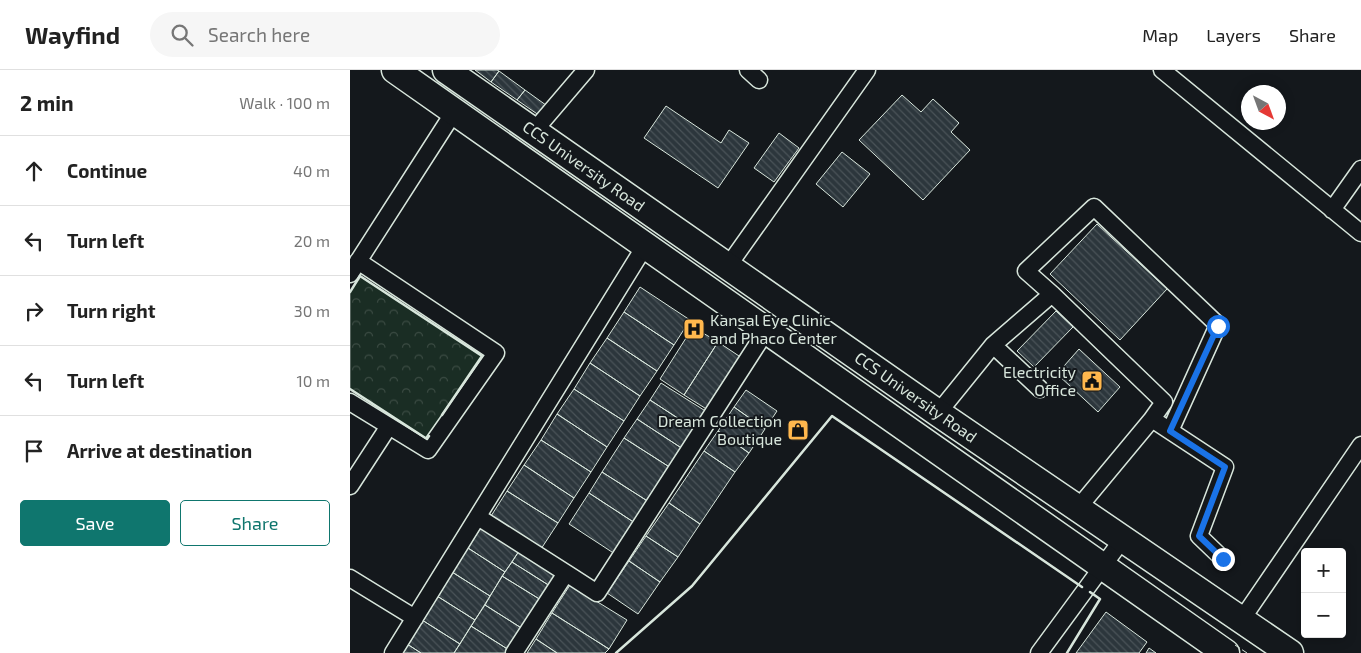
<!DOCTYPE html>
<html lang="en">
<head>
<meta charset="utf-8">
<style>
  :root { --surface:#fff; --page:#f6f6f6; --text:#222; --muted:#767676; --line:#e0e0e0; --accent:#0f766e }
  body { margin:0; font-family:"Exo 2",sans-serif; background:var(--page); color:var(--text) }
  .controls { position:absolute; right:15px; bottom:15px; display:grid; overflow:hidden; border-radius:5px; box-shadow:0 2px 12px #0003 }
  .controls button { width:45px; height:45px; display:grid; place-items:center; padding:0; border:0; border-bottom:1px solid var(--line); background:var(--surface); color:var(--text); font:25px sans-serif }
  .compass { position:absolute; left:891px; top:15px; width:45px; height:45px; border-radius:50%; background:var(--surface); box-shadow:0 2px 12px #0003; rotate:139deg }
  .stop { position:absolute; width:15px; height:15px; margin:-11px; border:4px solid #1a73e8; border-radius:50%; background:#fff }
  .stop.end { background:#1a73e8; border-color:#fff; box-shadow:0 1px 5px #0008 }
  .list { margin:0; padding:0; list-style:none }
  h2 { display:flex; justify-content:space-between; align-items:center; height:65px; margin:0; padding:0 20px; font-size:21px }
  h2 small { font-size:16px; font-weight:400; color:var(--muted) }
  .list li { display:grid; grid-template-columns:32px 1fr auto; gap:15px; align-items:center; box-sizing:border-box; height:70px; padding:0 20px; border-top:1px solid var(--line) }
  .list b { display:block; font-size:19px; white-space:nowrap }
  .list em { font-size:16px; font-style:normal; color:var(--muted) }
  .actions { display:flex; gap:10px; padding:15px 20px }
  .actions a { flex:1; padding:11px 0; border:1px solid var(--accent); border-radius:5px; text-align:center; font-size:18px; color:var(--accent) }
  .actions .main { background:var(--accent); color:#fff }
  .icon { flex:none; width:28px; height:28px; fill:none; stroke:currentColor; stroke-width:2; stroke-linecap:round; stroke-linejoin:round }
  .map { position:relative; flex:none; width:1011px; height:583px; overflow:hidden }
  header { display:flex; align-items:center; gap:30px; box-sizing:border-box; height:70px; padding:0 25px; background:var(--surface); border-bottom:1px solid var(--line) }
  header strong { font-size:24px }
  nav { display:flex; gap:28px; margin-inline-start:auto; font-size:18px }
  .search { width:350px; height:45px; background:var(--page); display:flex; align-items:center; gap:12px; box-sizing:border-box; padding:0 18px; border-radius:28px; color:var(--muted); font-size:19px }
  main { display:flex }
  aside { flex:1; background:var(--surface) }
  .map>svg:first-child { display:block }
  .park { fill:url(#park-crowns); stroke:#939e99 }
  .building { fill:url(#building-back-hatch); stroke:#d8e6dc }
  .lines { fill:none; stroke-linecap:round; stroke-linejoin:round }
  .minor-casing { stroke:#d8e6dc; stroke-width:19 }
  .trunk-casing { stroke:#d8e6dc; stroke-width:29 }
  .minor { stroke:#14181c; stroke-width:16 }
  .trunk { stroke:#14181c; stroke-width:26 }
  .fence { stroke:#d8e6dc; stroke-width:1; stroke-dasharray:6 2.5; stroke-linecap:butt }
  .wall { stroke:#d8e6dc; stroke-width:2.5 }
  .route { stroke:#1a73e8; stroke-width:6 }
  .labels { text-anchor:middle; stroke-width:4; stroke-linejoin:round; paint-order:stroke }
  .street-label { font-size:16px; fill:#d8e6dc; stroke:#14181c }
  .poi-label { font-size:16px; fill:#d8e6dc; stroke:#14181c; text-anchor:end }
</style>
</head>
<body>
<header>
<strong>Wayfind</strong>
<div class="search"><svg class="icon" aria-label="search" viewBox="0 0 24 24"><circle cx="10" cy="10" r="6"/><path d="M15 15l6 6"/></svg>Search here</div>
<nav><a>Map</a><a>Layers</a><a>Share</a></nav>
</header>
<main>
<aside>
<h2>2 min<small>Walk · 100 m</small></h2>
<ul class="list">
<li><svg class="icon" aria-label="ahead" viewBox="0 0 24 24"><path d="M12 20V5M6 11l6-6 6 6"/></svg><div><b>Continue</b></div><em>40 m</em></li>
<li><svg class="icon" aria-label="left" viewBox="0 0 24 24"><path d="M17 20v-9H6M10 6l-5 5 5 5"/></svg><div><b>Turn left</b></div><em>20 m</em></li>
<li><svg class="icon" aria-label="right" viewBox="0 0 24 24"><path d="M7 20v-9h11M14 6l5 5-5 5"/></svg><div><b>Turn right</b></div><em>30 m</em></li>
<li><svg class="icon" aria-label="left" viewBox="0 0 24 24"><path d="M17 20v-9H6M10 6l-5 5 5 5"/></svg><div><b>Turn left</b></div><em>10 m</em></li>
<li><svg class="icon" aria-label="arrive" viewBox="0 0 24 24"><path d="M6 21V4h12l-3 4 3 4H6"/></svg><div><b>Arrive at destination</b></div></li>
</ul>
<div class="actions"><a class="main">Save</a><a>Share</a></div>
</aside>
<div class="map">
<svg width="1011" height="583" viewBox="0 0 1011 583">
  <defs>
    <pattern id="park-crowns" width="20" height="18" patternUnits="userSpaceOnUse" patternTransform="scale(1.25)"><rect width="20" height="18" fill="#1a2d24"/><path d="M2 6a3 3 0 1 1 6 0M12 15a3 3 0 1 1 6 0" fill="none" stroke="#3b4b43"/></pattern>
    <pattern id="building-back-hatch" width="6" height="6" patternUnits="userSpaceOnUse" patternTransform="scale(1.25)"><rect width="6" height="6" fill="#2c363c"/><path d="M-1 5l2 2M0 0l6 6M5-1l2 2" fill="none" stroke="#4a5358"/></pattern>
  </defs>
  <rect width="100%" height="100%" fill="#14181c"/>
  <path class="park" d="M10,206l122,80 -55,83 -77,-50v-97z"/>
  <path class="building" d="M125,0h22l2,1 -8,11z
    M149,1l26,19 -8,10 -26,-18z
    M175,20l25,18 -7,10 -26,-18z
    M552,25l19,17 12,-13 26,24 -8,9 19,18 -47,50 -64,-60z
    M316,36l55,37 8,-13 20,13 -31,45 -74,-50z
    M429,63l20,15 -25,34 -20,-14z
    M492,82l28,22 -27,33 -27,-23z
    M747,154l70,65 -47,51 -70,-66z
    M290,217l50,33 -16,25 -50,-33z
    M706,241l17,16 -39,40 -17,-16z
    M274,242l50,33 -17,26 -50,-33z
    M343,257l25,15 -34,53 -24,-16z
    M257,268l50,33 -17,25 -50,-33z
    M368,272l24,16 -34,52 -24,-15z
    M729,279l41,38 -22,25 -41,-38z
    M240,293l50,33 -16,25 -50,-32z
    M311,313l46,29 -11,18 -46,-30z
    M224,319l50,32 -17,26 -50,-33z
    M396,320l31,21 -12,18 -31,-22z
    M300,330l46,30 -13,19 -46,-30z
    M384,337l31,22 -16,24 -31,-22z
    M207,344l50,33 -16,25 -50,-32z
    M287,349l46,30 -12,19 -47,-30z
    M368,361l31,22 -14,19 -31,-21z
    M274,368l47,30 -22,34 -47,-30z
    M191,370l50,32 -17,26 -50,-33z
    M354,381l31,21 -35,52 -31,-21z
    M174,395l50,33 -16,25 -51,-32z
    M252,402l47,30 -14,21 -46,-30z
    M157,421l51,32 -17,26 -50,-33z
    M239,423l46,30 -20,31 -46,-30z
    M319,433l31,21 -22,33 -32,-21z
    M133,454l38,24 -16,24 -37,-24z
    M296,466l32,21 -18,25 -31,-21z
    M118,478l37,24 -15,24 -38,-24z
    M171,478l38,24 -9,14 -38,-24z
    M279,491l31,21 -22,32 -31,-21z
    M162,492l38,24 -9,14 -39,-24z
    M102,502l38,24 -15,24 -38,-24z
    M152,506l39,24 -18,29 -38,-24z
    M220,515l57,35 -18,29 -57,-36z
    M87,526l38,24 -15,24 -38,-24z
    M135,535l38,24 -14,21 -38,-24z
    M756,542l41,30 -8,11h-63z
    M202,543l57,36 -4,4h-48l-21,-14z
    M72,550l38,24 -6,9h-33l-14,-9z
    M121,556l38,24 -1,3h-54z
    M186,569l21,14h-30z
    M57,574l14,9h-20z
    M799,578l7,5h-10z"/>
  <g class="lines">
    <g class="minor-casing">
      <path id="minor" d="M398,0l11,10
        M812,0l199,163
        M184,61l52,-61
        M982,140l29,-41
        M378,196l139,-196
        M0,204l104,-162
        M702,224l112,108 -12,17
        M643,275l47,44
        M0,332l78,48 68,-97 -138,-92
        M588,343l55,-68 59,-51 -26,-23 68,-64 124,118 -48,106
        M0,416l39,-60
        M728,438l74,-89 73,48 -26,69 24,23
        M128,447l88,56
        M0,508l65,40
        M892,549l119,-174
        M43,583l252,-407
        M164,583l52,-80 31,20 169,-262
        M689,583l83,-113"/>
    </g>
    <g class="trunk-casing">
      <path id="trunk" d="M45,0l831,583
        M96,0l492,343 352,240"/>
    </g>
    <use href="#minor" class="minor"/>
    <use href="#trunk" class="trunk"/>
    <path class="fence" d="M885,575l12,8"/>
    <path class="wall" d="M0,222l10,-16 122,80 -40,59
      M0,319l77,50 2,-3
      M266,583l76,-67 140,-170 250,171
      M717,583l33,-54 -10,-7"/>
  </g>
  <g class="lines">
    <path class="route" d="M868,256l-48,105 55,36 -26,69 24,23"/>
  </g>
  <defs>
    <g id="hospital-square" transform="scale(1.125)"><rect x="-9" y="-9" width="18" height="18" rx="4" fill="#ffb74d" stroke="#14181c"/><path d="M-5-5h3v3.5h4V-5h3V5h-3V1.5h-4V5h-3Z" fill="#111"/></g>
    <g id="civic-square" transform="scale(1.125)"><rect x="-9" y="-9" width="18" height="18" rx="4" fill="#ffb74d" stroke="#14181c"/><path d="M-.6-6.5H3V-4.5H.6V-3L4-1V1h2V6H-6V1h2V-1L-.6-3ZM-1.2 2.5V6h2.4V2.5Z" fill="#111"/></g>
    <g id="shop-square" transform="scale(1.125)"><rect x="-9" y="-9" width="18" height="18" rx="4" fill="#ffb74d" stroke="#14181c"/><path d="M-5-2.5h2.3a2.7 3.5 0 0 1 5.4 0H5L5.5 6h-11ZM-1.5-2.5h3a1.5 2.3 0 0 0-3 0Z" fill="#111"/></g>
  </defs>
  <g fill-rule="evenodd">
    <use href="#hospital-square" x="344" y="259"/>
    <use href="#civic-square" x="742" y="311"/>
    <use href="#shop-square" x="448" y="360"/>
  </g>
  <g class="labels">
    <g class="street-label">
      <text transform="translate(234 96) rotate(35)" y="6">CCS University Road</text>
      <text transform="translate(566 327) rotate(35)" y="6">CCS University Road</text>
    </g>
    <g class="poi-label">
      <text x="360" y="256" text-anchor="start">Kansal Eye Clinic<tspan x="360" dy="18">and Phaco Center</tspan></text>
      <text x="726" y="308">Electricity<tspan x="726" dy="18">Office</tspan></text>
      <text x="432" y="357">Dream Collection<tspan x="432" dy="18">Boutique</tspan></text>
    </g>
  </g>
</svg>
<div class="controls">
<button>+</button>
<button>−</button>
</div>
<svg class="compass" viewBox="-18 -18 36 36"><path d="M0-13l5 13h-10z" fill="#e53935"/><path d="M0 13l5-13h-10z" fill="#767676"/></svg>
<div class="stop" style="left:868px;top:256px"></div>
<div class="stop end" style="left:873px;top:489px"></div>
</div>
</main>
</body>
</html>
